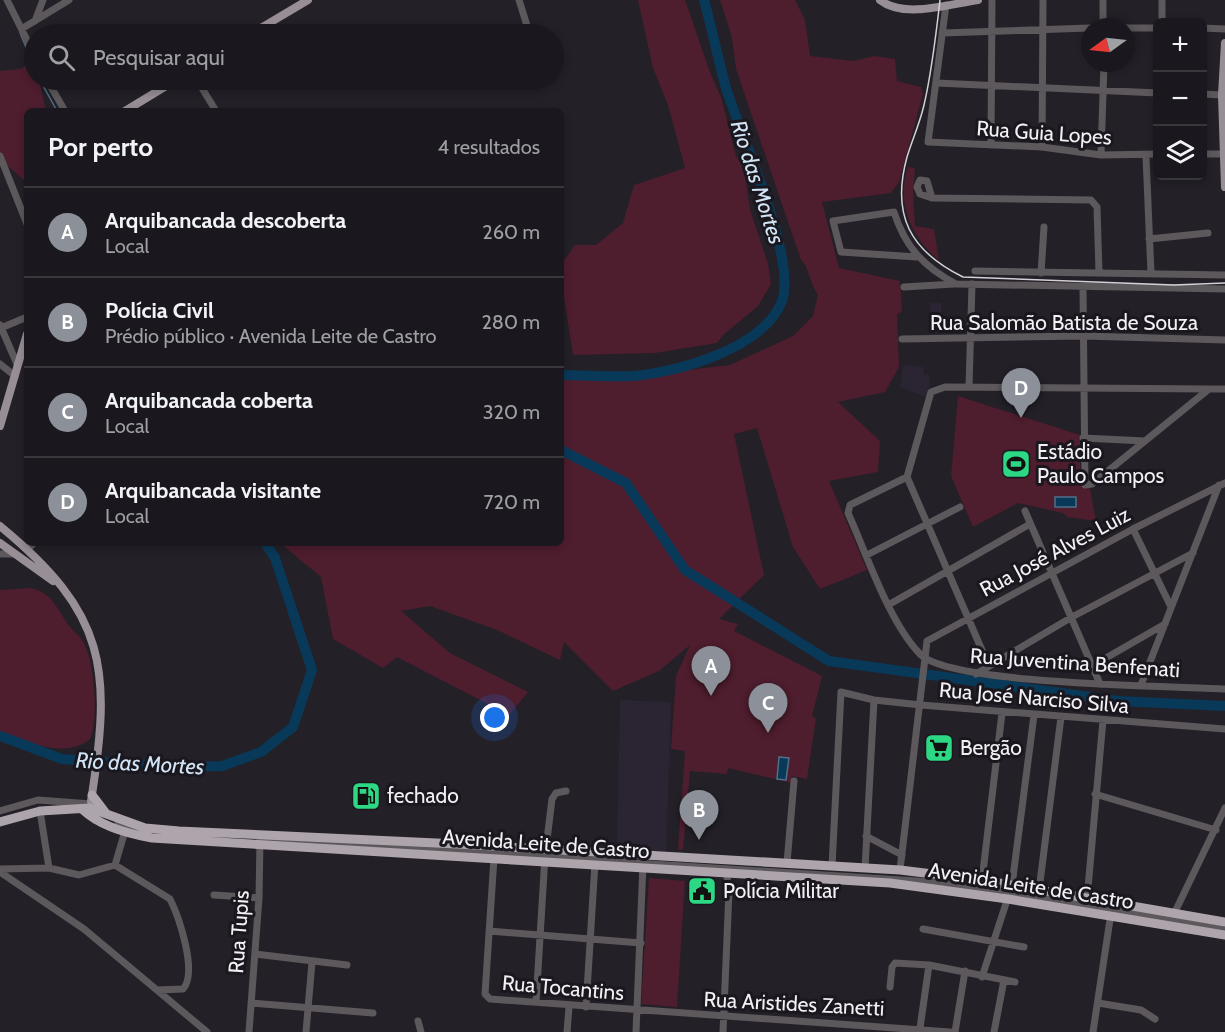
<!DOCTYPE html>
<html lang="pt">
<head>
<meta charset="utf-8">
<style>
  :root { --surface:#1a181e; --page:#27252b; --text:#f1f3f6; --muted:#9fa0a4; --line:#38373c; --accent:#8c9099 }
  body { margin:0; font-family:Cabin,sans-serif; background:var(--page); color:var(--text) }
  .controls { position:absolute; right:18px; top:18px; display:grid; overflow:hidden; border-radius:9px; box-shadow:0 3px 9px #0003 }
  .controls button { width:54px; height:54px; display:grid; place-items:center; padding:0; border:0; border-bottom:2px solid var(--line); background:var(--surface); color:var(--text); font:30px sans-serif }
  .compass { position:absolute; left:1081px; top:18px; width:54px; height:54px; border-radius:50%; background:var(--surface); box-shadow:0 3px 9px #0003; rotate:255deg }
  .you { position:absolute; left:495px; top:718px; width:21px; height:21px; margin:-15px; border:4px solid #fff; border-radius:50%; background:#1a73e8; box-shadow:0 0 0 9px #1a73e833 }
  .badge { display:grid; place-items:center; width:39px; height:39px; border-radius:50%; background:var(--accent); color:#fff; font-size:20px; font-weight:700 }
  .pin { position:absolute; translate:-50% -50px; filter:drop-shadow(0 2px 3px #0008) }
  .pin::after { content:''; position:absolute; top:32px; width:21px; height:18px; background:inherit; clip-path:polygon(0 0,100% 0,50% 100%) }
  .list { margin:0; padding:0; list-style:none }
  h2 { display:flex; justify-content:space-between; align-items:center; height:78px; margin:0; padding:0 24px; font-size:26px }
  h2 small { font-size:20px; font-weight:400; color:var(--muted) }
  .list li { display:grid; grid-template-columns:39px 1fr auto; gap:18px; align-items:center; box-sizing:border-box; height:90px; padding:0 24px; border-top:2px solid var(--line) }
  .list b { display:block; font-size:22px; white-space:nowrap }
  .list p { margin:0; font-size:20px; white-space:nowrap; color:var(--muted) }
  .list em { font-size:20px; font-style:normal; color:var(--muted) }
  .icon { flex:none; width:33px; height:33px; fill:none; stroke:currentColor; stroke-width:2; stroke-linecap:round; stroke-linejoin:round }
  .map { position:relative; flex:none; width:1225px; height:1032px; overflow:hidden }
  .search { position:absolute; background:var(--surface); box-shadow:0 3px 9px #0003; left:24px; top:24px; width:540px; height:66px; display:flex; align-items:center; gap:15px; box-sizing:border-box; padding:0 21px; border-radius:33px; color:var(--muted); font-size:22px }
  .panel { position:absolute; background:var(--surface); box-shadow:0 3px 9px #0003; left:24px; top:108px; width:540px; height:438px; border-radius:9px }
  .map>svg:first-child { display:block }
  .built { fill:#2b2533 }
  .green { fill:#4e1d2e }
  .water { fill:#093959; stroke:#4f7088; stroke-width:1.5 }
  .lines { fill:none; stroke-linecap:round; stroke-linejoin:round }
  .stream { stroke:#4f7088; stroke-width:1.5 }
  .river { stroke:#093959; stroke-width:10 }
  .minor { stroke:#5c585b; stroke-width:7 }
  .major { stroke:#978f95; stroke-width:8 }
  .highway { stroke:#aea4ac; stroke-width:9 }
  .rail { stroke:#d3d1d6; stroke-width:1.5 }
  .labels { text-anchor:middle; stroke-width:6; stroke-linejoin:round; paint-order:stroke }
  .street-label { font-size:21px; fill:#f2f0f5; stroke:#1a171e }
  .poi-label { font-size:21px; fill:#f2f0f5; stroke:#1a171e; text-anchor:start }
  .water-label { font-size:22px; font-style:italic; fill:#d2e5f6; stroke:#1a171e }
</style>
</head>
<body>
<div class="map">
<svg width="1225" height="1032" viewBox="0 0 1225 1032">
  <rect width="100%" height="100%" fill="#232028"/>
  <path class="built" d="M930,303h11v30h-10z
    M903,365l20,2 1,8 5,-1 1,9 -4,14 -26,-10z
    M620,700l51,2 -5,153 -49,-3z"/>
  <path class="green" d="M638,0h47l26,75 10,22 15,59 8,13 6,40 18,55 3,20 -13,22 -35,29 -6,8 -62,10 -82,2 -10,-64v-29l12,-17h21l27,-22 11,-38 51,-17 -17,-63 -15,-37z
    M720,0h75l10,20 5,36 44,5 20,-5 21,3 2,22 24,6 2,7 -24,88 -8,11 -69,9 17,66 61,13 2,31 -5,2 2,53 -14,25 -47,10 42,39 -2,31 -49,9 38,89 -47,19 -27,-42 -36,-119 -23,6 30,141 -45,44 19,5 -4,7 88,45 -10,40 4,2 -9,61 -15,-3 -1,7 -63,-15 -1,6 -37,-3 -7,79 -5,-1 7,-98 -14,-2 5,-73 14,-31 -31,26 -46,20 -49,-49 -4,18 -63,-30 -67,-24 -29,5 49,42 78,39 -19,23 -112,-58 -14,11 -50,-29 -12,-62 -41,-34h281v-168l74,1 95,-11 63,-29 20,-20 5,-21c-9,-13 -8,-26 -17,-35l-65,-191 -4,-31z
    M33,62l1,18h5l7,31h-19v72l-27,-24v-88l20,-2z
    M908,167l7,1 -2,23 2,35 19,3 5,31c-28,-22 -43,-59 -31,-93z
    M958,396l122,39v50l10,4 6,32 -29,-4 -4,-4 -45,-10 -45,24 -22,-51z
    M31,588c19,4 26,19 36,35 4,6 11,11 14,16 14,17 18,81 9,100 -23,20 -65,4 -90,-8v-141z
    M649,878l36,3 -8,126 -36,-3z"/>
  <path class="water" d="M1055,497h21v10h-21z
    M779,757l10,1 -3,22 -9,-1z"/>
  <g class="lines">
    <path class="stream" d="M20,33l14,33
      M40,80l17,31"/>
    <path class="river" d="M561,375c24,0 49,2 73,1 45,-4 130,-28 148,-75 15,-42 -41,-166 -56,-213 -8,-29 -14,-59 -22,-88
      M561,450l65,33 59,87 144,91 290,40 106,5
      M0,736l62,23 119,8 41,-1 39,-14 32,-25 19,-57 -37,-112 -10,-15"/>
    <path class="minor" d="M7,0l27,54
      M519,0l10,32
      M1103,0v27
      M1162,0v22
      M946,5l-18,137 114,5 59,8 57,-1
      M35,21l8,-21
      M23,28l46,-28
      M1126,28h32
      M1202,28l23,1
      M942,33l148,-5
      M47,80l18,31
      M197,80l19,31
      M937,83l221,10
      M1202,94l20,1
      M991,145l1,-145
      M1042,147l1,-147
      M1202,154h21
      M1101,155l3,-92
      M0,156l27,68
      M1146,157l5,116
      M932,198l-5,-17 -7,-1 -3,7 3,7 12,4 159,2 6,7 2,66
      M1149,239l59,-6
      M917,257l-76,-5 -8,-31 61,-9c11,35 30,55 62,72l269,5
      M975,271l250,4
      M1041,273l3,-46
      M904,287l50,-3
      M1083,287l2,198 7,-1 117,-95h16
      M0,325l17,39
      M1,328l26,-11
      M902,339l182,-3 141,4
      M0,364l15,12
      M969,387l3,-103
      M1083,438l62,3
      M907,477l-57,28 -2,8c19,42 41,109 72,141 29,31 254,32 305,35
      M1025,511l75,173
      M1133,529l38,78
      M28,549l6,-6
      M0,554h14
      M867,555l93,-48
      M890,604l140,-80
      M988,664l-81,-187 24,-85 14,-5 264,2
      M1092,666l73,-42
      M976,674l96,-57 121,-64
      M1141,685l78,-200
      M1095,794l121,36
      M0,811l38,-11 53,4
      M40,811l9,57
      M118,822l22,11
      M866,836l36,19
      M262,839l655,42 93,10 215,39
      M494,858l-9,136 5,5 460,33
      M787,863l7,-82
      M115,865l10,-34
      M832,866l9,-174 33,8 47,5 304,24
      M865,868l9,-168
      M0,869l49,-1 30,7 36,-10 55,34c9,18 28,74 13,90l-26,1
      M900,870l27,-229 206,-112 92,-46
      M0,872l84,57 123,103
      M982,880l20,-167
      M1039,890l22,-173
      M214,895l45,3
      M1087,899l16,-179
      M1173,916l52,-108
      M923,929l101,18
      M489,931l152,12
      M255,954l92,11
      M982,977l30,-92 22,-170
      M890,987l2,-20 3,-4 34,2 86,17
      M536,1002l9,-146 7,-57 4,-6 10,-2
      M251,1003l122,10
      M1098,1003l43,7 14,9
      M586,1007l9,-144
      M418,1021l3,11
      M920,1028l9,-63
      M249,1032l10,-134 1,-58
      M306,1032l6,-70
      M567,1032l2,-25
      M636,1032l7,-168
      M723,1032l6,-141 -3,-21
      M955,1032l10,-61
      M994,1032l10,-52
      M1093,1032l18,-119"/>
    <path class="major" d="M880,0c24,19 70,4 98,0
      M251,34l57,-34
      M1225,43l-3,52 3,92
      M125,111l51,-31
      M0,426l27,-92
      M0,526c107,88 112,142 91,275
      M0,543l53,38"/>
    <path class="highway" d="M92,795l13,17
      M83,810c17,16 46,24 69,28l738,45 118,16 217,36
      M0,822l40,-11 50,-3 55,20 34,3 279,13 442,26 82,10 243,42"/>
    <path class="rail" d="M940,0c-4,35 -8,71 -16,105 -4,18 -12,35 -17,52 -16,58 3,94 56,120l211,8 51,-2"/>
  </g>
  <defs>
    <g id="stadium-square" transform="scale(1.5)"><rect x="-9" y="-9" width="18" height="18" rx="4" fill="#2dd884" stroke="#1a171e"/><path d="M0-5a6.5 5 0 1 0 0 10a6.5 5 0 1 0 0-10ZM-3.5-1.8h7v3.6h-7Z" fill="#111"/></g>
    <g id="supermarket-square" transform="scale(1.5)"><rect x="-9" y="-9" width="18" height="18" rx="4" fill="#2dd884" stroke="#1a171e"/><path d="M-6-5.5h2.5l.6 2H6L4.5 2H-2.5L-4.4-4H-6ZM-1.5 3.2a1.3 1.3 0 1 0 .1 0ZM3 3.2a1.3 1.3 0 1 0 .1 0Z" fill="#111"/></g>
    <g id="fuel-square" transform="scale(1.5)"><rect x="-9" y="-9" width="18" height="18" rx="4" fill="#2dd884" stroke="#1a171e"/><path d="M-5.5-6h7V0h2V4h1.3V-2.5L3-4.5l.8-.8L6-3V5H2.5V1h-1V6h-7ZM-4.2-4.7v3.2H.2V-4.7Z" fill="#111"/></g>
    <g id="civic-square" transform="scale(1.5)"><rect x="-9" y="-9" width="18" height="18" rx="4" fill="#2dd884" stroke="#1a171e"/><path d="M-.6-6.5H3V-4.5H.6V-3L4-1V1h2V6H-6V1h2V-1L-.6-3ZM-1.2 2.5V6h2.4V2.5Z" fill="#111"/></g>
  </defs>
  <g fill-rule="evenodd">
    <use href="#stadium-square" x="1016" y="464"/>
    <use href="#supermarket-square" x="939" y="748"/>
    <use href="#fuel-square" x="366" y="796"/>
    <use href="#civic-square" x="702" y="891"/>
  </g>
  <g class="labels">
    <g class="street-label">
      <text transform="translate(1044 133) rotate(4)" y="7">Rua Guia Lopes</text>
      <text x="1064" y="330">Rua Salomão Batista de Souza</text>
      <text transform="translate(1055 552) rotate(-28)" y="7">Rua José Alves Luiz</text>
      <text transform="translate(1075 663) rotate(4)" y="7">Rua Juventina Benfenati</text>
      <text transform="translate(1034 698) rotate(5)" y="7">Rua José Narciso Silva</text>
      <text transform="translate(546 844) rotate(4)" y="7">Avenida Leite de Castro</text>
      <text transform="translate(1031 886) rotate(9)" y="7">Avenida Leite de Castro</text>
      <text transform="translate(239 932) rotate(-86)" y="7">Rua Tupis</text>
      <text transform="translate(563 988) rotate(5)" y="7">Rua Tocantins</text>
      <text transform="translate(794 1004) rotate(3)" y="7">Rua Aristides Zanetti</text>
    </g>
    <g class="poi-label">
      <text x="1037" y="459">Estádio<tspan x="1037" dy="24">Paulo Campos</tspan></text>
      <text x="960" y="755">Bergão</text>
      <text x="387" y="803">fechado</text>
      <text x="723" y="898">Polícia Militar</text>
    </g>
    <g class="water-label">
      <text transform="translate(758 182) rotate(72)" y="8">Rio das Mortes</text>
      <text transform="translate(140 763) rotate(3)" y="8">Rio das Mortes</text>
    </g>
  </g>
</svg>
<div class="controls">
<button>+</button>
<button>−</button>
<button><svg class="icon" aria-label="layers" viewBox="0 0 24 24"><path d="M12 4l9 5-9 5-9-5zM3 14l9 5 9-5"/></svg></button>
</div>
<svg class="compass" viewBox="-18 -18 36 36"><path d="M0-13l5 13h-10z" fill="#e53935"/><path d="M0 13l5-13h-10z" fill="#9fa0a4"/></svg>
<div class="you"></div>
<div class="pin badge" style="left:711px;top:696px">A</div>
<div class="pin badge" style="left:699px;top:840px">B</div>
<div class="pin badge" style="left:768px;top:733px">C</div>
<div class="pin badge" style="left:1021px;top:418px">D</div>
<div class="search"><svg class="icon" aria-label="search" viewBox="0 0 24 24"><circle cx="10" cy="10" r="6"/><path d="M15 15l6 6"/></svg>Pesquisar aqui</div>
<section class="panel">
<h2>Por perto<small>4 resultados</small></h2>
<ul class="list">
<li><span class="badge">A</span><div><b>Arquibancada descoberta</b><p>Local</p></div><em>260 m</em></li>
<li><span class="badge">B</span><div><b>Polícia Civil</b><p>Prédio público · Avenida Leite de Castro</p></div><em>280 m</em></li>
<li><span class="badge">C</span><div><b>Arquibancada coberta</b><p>Local</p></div><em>320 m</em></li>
<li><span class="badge">D</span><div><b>Arquibancada visitante</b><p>Local</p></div><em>720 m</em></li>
</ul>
</section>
</div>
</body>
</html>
